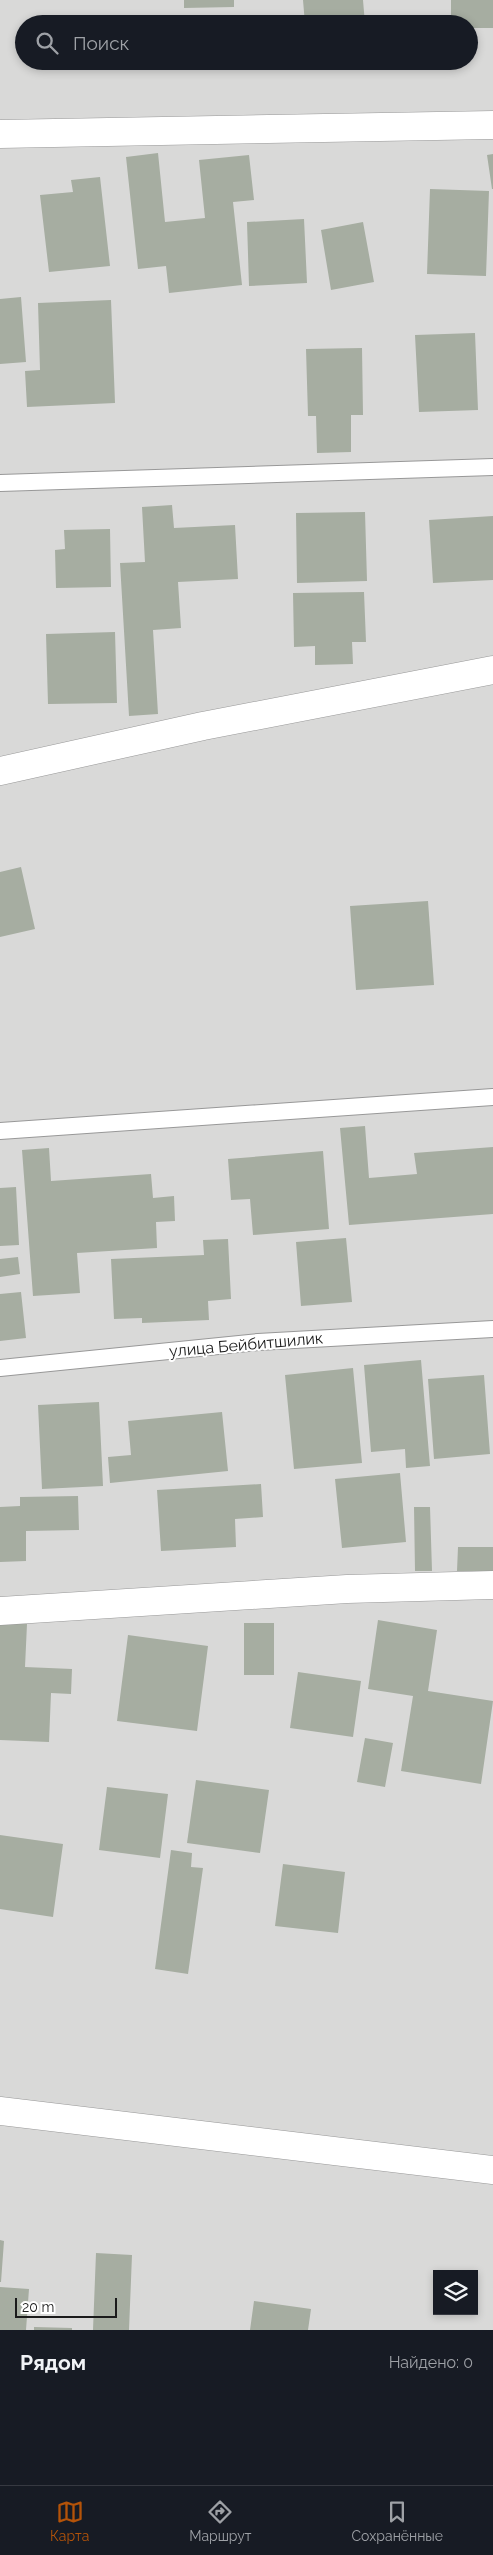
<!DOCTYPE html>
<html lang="ru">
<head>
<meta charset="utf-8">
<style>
  :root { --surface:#171b24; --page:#20242c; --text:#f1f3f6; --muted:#9ea1a6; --line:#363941; --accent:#b45309 }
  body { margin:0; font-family:Raleway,sans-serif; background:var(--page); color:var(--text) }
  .controls { position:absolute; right:15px; bottom:15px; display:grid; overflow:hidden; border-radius:0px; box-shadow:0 2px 8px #0003 }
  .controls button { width:45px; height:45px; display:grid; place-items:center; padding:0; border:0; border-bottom:1px solid var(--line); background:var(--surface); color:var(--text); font:25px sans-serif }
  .scale { position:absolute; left:15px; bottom:12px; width:102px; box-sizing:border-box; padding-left:5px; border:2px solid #1b1b1b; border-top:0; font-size:14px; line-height:18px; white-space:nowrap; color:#1b1b1b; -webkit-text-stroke:4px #fff; paint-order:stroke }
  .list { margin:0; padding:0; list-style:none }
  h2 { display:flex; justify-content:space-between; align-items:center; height:65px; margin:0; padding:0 20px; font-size:21px }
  h2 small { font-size:16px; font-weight:400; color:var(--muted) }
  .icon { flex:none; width:28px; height:28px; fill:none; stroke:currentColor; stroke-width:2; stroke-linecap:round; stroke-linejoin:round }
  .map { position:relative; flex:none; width:493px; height:2330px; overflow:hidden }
  .search { position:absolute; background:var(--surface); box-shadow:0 2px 8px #0003; left:15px; right:15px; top:15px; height:55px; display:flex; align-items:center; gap:12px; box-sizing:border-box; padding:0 18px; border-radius:28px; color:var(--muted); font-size:19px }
  .sheet { height:155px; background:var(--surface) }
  nav { display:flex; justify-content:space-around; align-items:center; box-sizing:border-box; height:70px; border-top:1px solid var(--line); background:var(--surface); font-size:14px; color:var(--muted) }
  nav a { display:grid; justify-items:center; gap:2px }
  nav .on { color:var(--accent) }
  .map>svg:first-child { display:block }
  .residential { fill:#d9d9d8; fill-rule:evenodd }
  .building { fill:#a6ada1 }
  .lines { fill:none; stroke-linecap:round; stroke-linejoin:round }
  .lane-casing { stroke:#989898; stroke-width:18 }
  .street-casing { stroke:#989898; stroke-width:29 }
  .lane { stroke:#fff; stroke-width:16 }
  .street { stroke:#fff; stroke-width:28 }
  .labels { text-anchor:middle; stroke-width:4; stroke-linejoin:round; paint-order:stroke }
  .street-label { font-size:16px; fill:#1b1b1b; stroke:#fff }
</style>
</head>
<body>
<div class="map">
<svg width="493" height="2330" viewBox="0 0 493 2330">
  <rect width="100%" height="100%" fill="#e3ece1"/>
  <path class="residential" d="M0,0h493v2330h-493zM24,24h445v37h-445zM437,2274h37v37h-37z"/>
  <path class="building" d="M184,0h50v7l-50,1z
    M303,0h60l2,24h-60z
    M451,0h42v28h-24v-4h-18z
    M158,153l7,69 40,-4 -6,-58 50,-5 5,45 -21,2 9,83 -73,8 -3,-27 -28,3 -12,-112z
    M493,154v35h-1l-5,-34z
    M100,177l10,89 -61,6 -9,-77 33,-3 -2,-12z
    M430,189l59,2 -3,85 -59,-2z
    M304,219l3,64 -58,3 -2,-64z
    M363,222l11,60 -43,8 -10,-60z
    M21,297l5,65 -26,2v-65z
    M111,300l4,103 -88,4 -2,-36 15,-1 -2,-67z
    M475,333l3,77 -59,2 -4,-77z
    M362,348l1,67h-12v37l-34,1 -1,-37h-8l-2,-67z
    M172,505l2,23 61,-3 3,54 -60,3 3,46 -28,2 5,84 -29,2 -9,-153 25,-1 -3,-55z
    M365,512l2,69 -70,2 -1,-70z
    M493,516v64l-60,3 -4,-63z
    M110,529l1,58 -55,1 -1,-38 10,-1 -1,-19z
    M364,592l2,50h-14l1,22 -38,1v-19l-21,1 -1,-54z
    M115,632l2,71 -69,1 -2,-70z
    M21,867l14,62 -35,8v-65z
    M428,901l6,84 -78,5 -6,-84z
    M365,1126l4,52 48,-4 -3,-21 79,-6v67l-144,11 -9,-97z
    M49,1148l2,33 100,-7 2,24 21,-2 1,25 -19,1 1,26 -80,5 3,40 -47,3 -11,-146z
    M323,1151l6,78 -76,6 -3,-36 -19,1 -3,-41z
    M16,1187l3,58 -19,1v-58z
    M346,1238l6,64 -51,4 -5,-64z
    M228,1239l3,60 -23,2 1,19 -67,3v-5l-28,1 -3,-60 93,-4 -1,-15z
    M18,1257l2,17 -20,3v-18z
    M21,1292l5,46 -26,3v-47z
    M421,1360l9,106 -24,2 -1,-19 -34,3 -7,-87z
    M353,1368l9,95 -68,6 -9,-94z
    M484,1375l6,79 -56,5 -6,-80z
    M99,1402l4,84 -61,3 -4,-84z
    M222,1412l6,59 -118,12 -2,-26 23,-2 -3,-34z
    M400,1473l6,69 -64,6 -7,-69z
    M261,1484l2,33 -28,2 1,28 -75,4 -4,-61z
    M78,1496l1,34 -53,1v30l-26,1v-55l20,-1v-9z
    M414,1507h16l2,64h-17z
    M458,1547h35v24h-36z
    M378,1620l59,10 -9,61 65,10 -12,83 -80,-13 12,-75 -45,-7z
    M0,1622l27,2 -2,43 47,2 -1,25 -20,-1 -2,49 -49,-2z
    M244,1623h30v52h-30z
    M128,1635l80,11 -11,85 -80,-10z
    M298,1672l63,9 -8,56 -63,-9z
    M365,1738l28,5 -8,44 -28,-5z
    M196,1780l73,10 -9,63 -73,-10z
    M107,1787l61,7 -8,64 -61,-8z
    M0,1835l63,9 -10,73 -53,-8z
    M171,1850l21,3 -1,14 12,1 -15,106 -33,-5z
    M283,1864l62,8 -7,61 -63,-7z
    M0,2240l4,1 -3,41h-1z
    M96,2253l36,2 -3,75h-36z
    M0,2287l29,2 -3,41h-26z
    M254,2301l57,8 -3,21h-58z
    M34,2327l38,1v2h-38z"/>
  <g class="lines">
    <g class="lane-casing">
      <path id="lane" d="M0,483l493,-16
        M0,1131l493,-34
        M0,1368l258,-26 235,-13"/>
    </g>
    <g class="street-casing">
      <path id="street" d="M0,134l493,-9
        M0,771l203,-45 290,-56
        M0,1611l347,-22 146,-4
        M0,2111l493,59"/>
    </g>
    <use href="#lane" class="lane"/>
    <use href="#street" class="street"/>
  </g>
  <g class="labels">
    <g class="street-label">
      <text transform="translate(246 1344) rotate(-5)" y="6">улица Бейбитшилик</text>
    </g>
  </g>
</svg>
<div class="controls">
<button><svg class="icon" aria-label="layers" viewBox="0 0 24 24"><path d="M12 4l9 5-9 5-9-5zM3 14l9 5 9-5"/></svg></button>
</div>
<div class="scale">20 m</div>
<div class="search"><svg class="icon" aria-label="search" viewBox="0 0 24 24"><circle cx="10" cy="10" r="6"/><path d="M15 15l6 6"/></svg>Поиск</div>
</div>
<section class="sheet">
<h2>Рядом<small>Найдено: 0</small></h2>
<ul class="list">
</ul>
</section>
<nav>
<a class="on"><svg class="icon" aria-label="map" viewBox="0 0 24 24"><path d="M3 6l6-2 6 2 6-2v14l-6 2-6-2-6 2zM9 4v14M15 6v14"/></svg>Карта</a>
<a><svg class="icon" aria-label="directions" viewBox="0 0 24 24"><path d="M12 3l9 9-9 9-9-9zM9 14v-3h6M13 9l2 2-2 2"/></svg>Маршрут</a>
<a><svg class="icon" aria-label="saved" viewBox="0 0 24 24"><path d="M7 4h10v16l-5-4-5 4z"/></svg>Сохранённые</a>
</nav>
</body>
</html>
